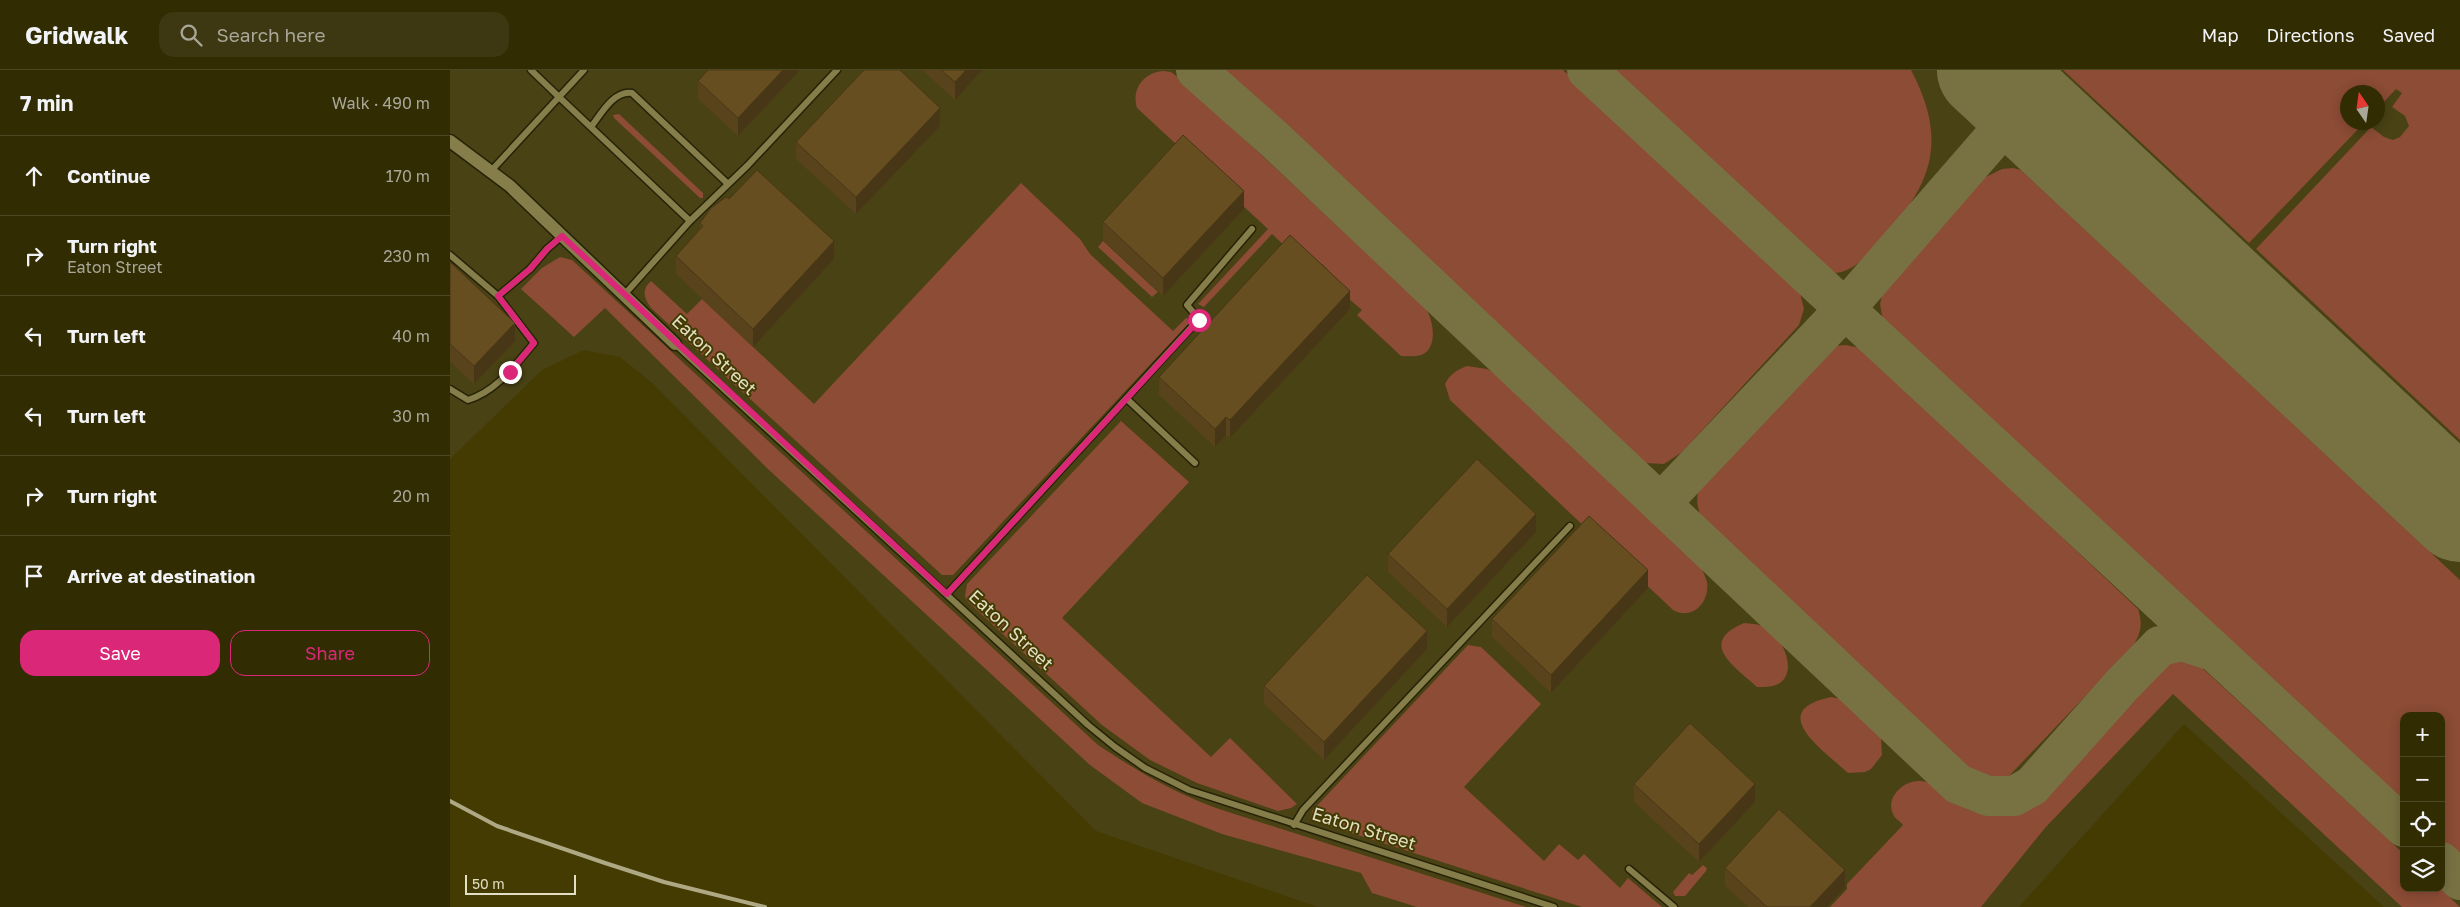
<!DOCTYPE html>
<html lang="en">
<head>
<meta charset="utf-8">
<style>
  :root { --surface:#322c02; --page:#3d3811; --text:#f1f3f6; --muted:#a8a799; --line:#4d4824; --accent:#db2777 }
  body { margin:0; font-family:"Golos Text",sans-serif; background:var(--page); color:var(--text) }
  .controls { position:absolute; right:15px; bottom:15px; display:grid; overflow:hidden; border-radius:10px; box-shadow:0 2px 12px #0003 }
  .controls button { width:45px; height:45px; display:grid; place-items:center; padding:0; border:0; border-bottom:1px solid var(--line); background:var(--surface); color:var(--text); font:25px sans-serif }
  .compass { position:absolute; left:1890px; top:15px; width:45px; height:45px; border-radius:50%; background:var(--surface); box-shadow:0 2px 12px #0003; rotate:347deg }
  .scale { position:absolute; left:15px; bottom:12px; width:111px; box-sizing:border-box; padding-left:5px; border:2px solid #e2dfc4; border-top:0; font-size:14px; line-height:18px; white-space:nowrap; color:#e2dfc4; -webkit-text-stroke:4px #433b02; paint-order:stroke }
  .stop { position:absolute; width:15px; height:15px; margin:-11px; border:4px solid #db2777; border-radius:50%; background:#fff }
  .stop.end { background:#db2777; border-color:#fff; box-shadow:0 1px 5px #0008 }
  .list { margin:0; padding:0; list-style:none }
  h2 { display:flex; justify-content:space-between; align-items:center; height:65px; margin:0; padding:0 20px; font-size:21px }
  h2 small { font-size:16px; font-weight:400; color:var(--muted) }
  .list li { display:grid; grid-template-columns:32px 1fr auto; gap:15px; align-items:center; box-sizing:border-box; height:80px; padding:0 20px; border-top:1px solid var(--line) }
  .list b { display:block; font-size:19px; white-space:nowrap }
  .list p { margin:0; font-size:16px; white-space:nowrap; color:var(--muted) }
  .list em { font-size:16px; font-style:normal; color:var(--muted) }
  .actions { display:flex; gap:10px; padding:15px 20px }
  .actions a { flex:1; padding:11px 0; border:1px solid var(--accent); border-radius:15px; text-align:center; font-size:18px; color:var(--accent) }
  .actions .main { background:var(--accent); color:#fff }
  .icon { flex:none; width:28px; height:28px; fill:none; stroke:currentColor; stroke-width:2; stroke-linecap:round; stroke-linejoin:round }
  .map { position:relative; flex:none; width:2010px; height:837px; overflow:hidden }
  header { display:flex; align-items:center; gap:30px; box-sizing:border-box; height:70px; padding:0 25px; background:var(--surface); border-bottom:1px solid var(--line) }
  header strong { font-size:24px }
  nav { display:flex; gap:28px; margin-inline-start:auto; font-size:18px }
  .search { width:350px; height:45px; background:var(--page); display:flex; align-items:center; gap:12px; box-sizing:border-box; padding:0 18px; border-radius:15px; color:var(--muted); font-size:19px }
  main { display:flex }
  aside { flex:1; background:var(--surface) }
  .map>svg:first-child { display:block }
  .built { fill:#494214; fill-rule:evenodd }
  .grass { fill:#8c4c36 }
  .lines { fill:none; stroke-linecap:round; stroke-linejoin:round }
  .taxiway { stroke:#787243; stroke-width:40 }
  .runway { stroke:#787243; stroke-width:100 }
  .service-casing { stroke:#262207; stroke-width:9 }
  .minor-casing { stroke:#262207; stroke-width:15 }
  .service { stroke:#857d4a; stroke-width:6 }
  .minor { stroke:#857d4a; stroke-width:12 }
  .rail { stroke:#aea984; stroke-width:4 }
  .wall { fill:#59431c }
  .shaded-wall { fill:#483716 }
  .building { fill:#674e20; stroke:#483716 }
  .route { stroke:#db2777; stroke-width:6 }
  .labels { text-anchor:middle; stroke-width:4; stroke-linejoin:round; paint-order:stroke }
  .street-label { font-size:18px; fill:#e2dfc4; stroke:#433b02 }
</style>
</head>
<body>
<header>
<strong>Gridwalk</strong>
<div class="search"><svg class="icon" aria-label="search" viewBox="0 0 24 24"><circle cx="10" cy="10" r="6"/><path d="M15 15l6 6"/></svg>Search here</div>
<nav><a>Map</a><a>Directions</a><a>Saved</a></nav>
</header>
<main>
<aside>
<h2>7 min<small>Walk · 490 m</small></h2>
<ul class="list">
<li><svg class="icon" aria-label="ahead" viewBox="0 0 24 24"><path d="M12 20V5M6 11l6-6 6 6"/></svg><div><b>Continue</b></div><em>170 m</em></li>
<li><svg class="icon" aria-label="right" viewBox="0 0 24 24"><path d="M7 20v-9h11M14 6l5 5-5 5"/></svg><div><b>Turn right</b><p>Eaton Street</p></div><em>230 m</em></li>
<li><svg class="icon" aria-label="left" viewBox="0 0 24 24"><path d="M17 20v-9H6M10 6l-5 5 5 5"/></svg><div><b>Turn left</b></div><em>40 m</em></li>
<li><svg class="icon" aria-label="left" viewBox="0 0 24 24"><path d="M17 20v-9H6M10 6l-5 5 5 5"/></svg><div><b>Turn left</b></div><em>30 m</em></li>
<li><svg class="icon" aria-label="right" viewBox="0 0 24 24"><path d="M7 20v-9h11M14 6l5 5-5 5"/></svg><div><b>Turn right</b></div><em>20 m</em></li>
<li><svg class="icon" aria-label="arrive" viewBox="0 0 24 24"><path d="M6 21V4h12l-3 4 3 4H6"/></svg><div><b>Arrive at destination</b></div></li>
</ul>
<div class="actions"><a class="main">Save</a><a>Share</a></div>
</aside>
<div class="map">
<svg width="2010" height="837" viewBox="0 0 2010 837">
  <rect width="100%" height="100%" fill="#433b02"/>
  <path class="built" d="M0,0h2010v837h-76l-200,-183 -165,183h-701l-222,-76 -444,-448 -32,-26 -36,-7 -42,20 -92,89zM1898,22h30v30h-30zM1954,646h37v172h-37z"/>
  <path class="grass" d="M769,0h344l237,223 4,16 -5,16 -117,127 -18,12 -19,-1z
    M1164,0h297c37,70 22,114 -30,170 -14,14 -24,30 -45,33l-12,-7z
    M1613,0h397v370l-204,-191 115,-122 13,10 9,3 7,-3 9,-11 -4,-10 -13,-9 10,-14 -6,-4 -18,19v-16h-30v30l16,1 -115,120z
    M714,1l7,1 8,6 247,231c8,12 12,40 -5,46 -6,2 -13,1 -20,1l-44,-41 5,-5 -40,-34 6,-6 -6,-6 -4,4 -29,-18 -17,-16 -68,73 -6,-3 70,-75 -131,-121c-6,-19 7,-36 27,-37z
    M169,44l84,79v5h-3l-86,-80 -1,-3z
    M1563,98l8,2 439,410v280l-19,-18v-126h-37v91l-521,-487 -3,-16 4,-17 100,-109 18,-9z
    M571,113l59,56 10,15 83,77 13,-13 5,3 -238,254h-11l-291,-267c-7,-10 -10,-18 0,-27l36,33 15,-15 112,105z
    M653,171l55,51 -6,5 -54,-50z
    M110,187l12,3 526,485c41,27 74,47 121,64l307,98h-109l-45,-14 -11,-20 -139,-39 -80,-31 -52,-38 -321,-295 -164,-162 -31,29 -53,-48 21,-21z
    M1396,275l14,3 9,7 269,254c5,15 3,24 -5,37l-124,130 -20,4 -17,-7 -269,-252c-7,-14 -8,-26 -1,-40l121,-129 9,-6z
    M1017,296l20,3 7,4 204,190c4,6 7,12 9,19 3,20 -14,39 -34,28l-223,-210 -5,-16c5,-10 12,-14 22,-18z
    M671,351l68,61 -127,136 149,139 19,-19 67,66 -6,4 -13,3 -81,-28 -47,-23 -48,-35 -134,-123 -3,-6 2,-12z
    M1294,553c9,1 19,1 26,7 15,12 30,48 3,56 -5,1 -11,1 -16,1 -23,-21 -60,-44 -13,-64z
    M1018,575l13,2 60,57 -77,83 80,74 15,-17 19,16 6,-6 36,34 8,-10 34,29h-80l-271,-87 1,-9z
    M1729,590l19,4 206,190v34h36l20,19h-58l-229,-213 -128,134 -64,79h-151l17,-18v-5l56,-59c-2,-3 -9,-7 -10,-11 -8,-17 11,-34 27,-33 13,0 22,11 32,19 33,26 70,13 97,-13l108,-116 11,-8z
    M1381,627l15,3 29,28 6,9 1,18 -11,14 -6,3 -17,1c-25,-23 -83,-62 -17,-76z
    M1253,795l4,3 -1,3 -21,25h-10l-2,-4 16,-19 3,2z"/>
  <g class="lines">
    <path class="taxiway" d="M746,0l79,70 683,644 30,12h26l18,-10 90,-101 38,-39 22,-5 31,10
      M1137,0l817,757
      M1211,433l183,-193 179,-206
      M1991,792l19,18"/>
    <path class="runway" d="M1537,0l473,442"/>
    <g class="service-casing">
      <path id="service" d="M134,0l-25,27 131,124 -66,74
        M141,57c10,-13 23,-37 41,-34l96,91
        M41,101l68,-74 -28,-27
        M240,151l58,-56 89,-95
        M0,185l48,41 36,47c-19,22 -37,48 -66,57l-18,-11
        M48,226l32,-27 17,-20 15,-13
        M225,274l413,381 27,22 30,21 44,22 365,117
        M677,329l68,64
        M497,524l252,-275 -12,-14 65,-76
        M844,755l9,-15 267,-284
        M1179,799l45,38"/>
    </g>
    <g class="minor-casing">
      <path id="minor" d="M0,71l60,45 165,158"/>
    </g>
    <use href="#service" class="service"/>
    <use href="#minor" class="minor"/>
    <path class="rail" d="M0,731l47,25 108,37 59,19 101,25"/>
  </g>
  <path class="wall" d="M350,0l-62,66 -40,-37v-18z
    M472,0h60l-27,30z
    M490,56l-84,88 -60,-55v-17z
    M794,139l-81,87 -60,-56v-18z
    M250,153l134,36 -81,88 -77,-73v-18l24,-28z
    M0,192l65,79 -41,43 -24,-22z
    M900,239l-120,129 -4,-3 -11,12 -56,-52v-18z
    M1086,462l-89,95 -59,-55v-18z
    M1198,518l-97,105 -59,-56v-18z
    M977,579l-103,111 -60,-56v-18z
    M1184,714l121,18 -56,60 -65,-60z
    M1275,798l120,20 -18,19h-79l-23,-21z"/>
  <path class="shaded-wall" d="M333,0h17l-62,66v-18z
    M516,0h16l-27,30v-18z
    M490,38v18l-84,88v-17z
    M794,121v18l-81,87v-18z
    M384,171v18l-81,88v-18z
    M900,221v18l-120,129v-18z
    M65,253v18l-41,43v-18z
    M776,347v18l-11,12v-18z
    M1086,444v18l-89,95v-18z
    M1198,500v18l-97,105v-18z
    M977,561v18l-103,111v-18z
    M1305,714v18l-56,60v-18z
    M1395,800v18l-18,19h-17z"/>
  <path class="building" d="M258,0h75l-45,48 -40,-37z
    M414,0h36l40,38 -84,89 -60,-55z
    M491,0h25l-11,12z
    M733,65l61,56 -81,87 -60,-56z
    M307,100l77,71 -81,88 -77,-73 27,-30 -3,-3 11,-15 15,-11 3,2z
    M840,165l60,56 -120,129 -4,-3 -11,12 -56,-52z
    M0,192l65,61 -41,43 -24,-22z
    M1027,389l59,55 -89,95 -59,-55z
    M1139,446l59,54 -97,105 -59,-56z
    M917,505l60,56 -103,111 -60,-56z
    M1240,653l65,61 -56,60 -65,-60z
    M1329,739l66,61 -35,37h-43l-42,-39z"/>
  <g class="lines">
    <path class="route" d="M60,302l24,-29 -36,-47 32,-27 17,-20 15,-13 385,358 252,-274"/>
  </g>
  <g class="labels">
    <g class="street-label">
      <text transform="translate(264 285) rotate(43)" y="6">Eaton Street</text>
      <text transform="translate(561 560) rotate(43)" y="6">Eaton Street</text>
      <text transform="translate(914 759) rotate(17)" y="6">Eaton Street</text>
    </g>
  </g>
</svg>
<div class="controls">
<button>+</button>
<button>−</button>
<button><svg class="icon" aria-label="locate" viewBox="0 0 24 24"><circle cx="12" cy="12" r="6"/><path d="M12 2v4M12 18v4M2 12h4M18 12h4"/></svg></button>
<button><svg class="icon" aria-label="layers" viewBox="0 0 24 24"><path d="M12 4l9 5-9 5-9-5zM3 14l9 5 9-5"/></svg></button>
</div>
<svg class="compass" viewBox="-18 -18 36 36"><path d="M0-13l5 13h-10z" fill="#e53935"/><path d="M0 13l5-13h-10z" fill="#a8a799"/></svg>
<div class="scale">50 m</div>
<div class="stop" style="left:749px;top:250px"></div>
<div class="stop end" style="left:60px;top:302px"></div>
</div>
</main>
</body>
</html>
